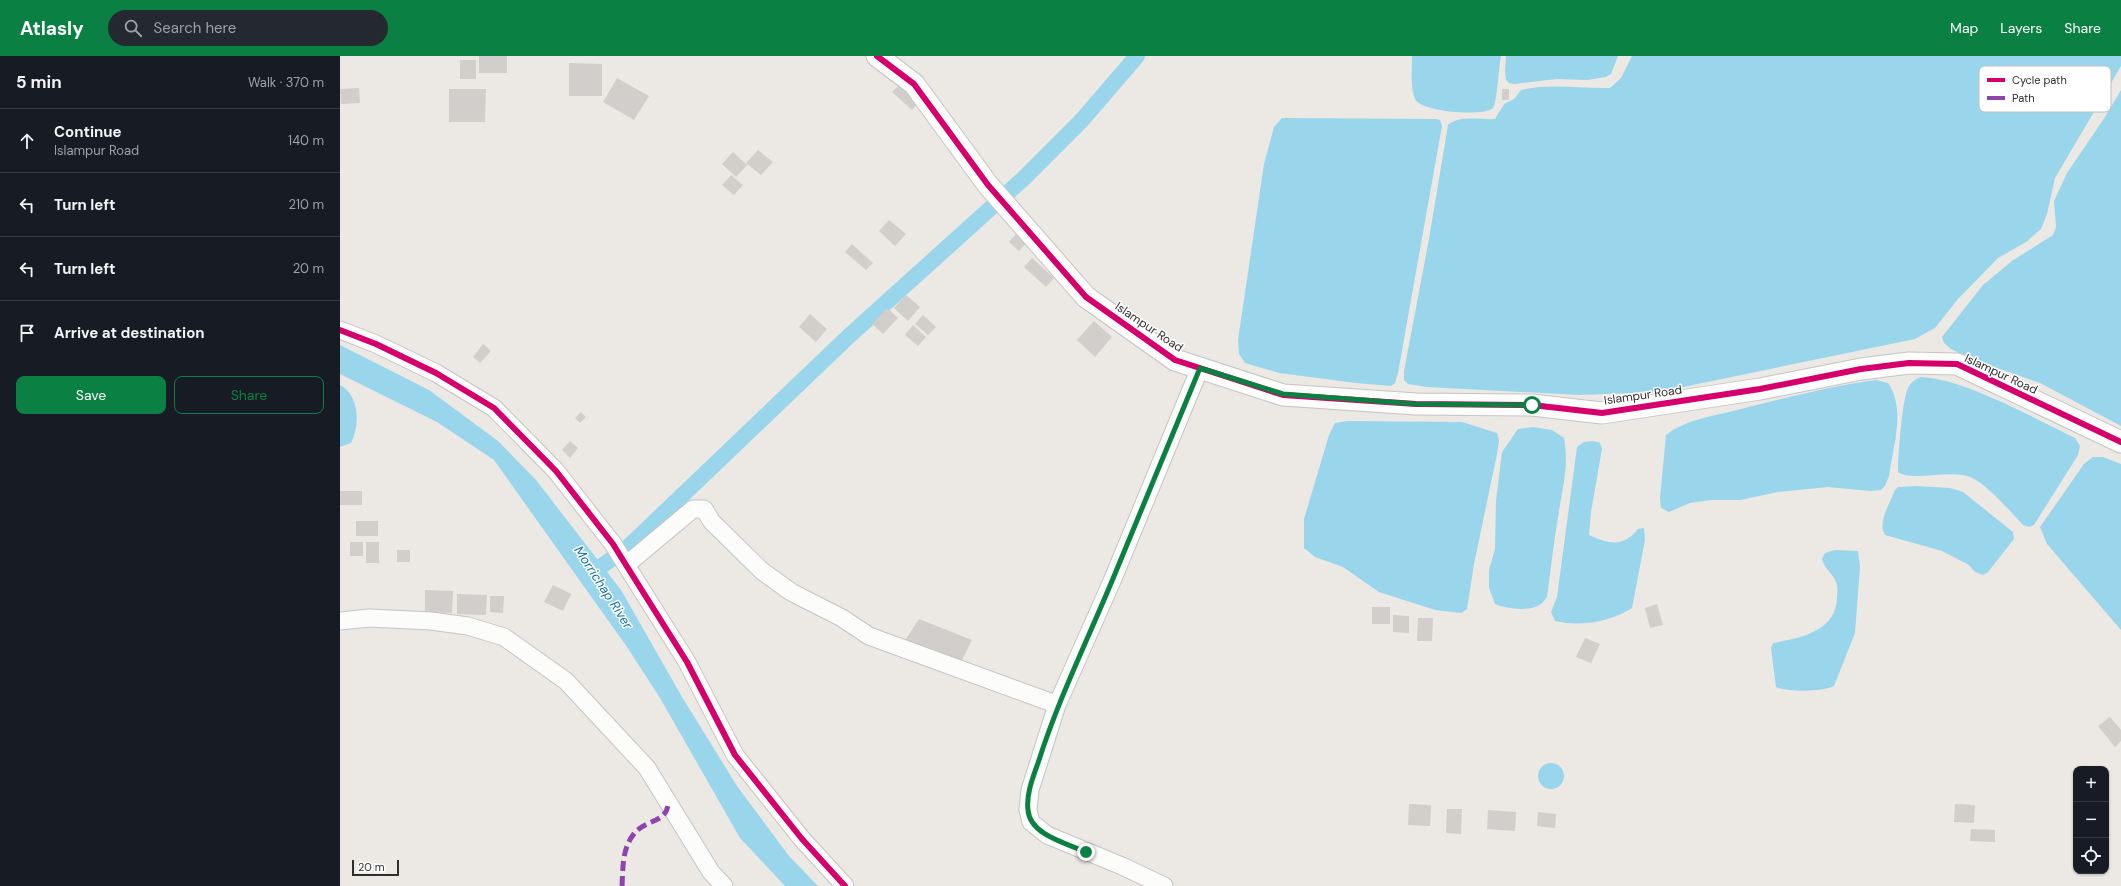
<!DOCTYPE html>
<html lang="en">
<head>
<meta charset="utf-8">
<style>
  :root { --surface:#171b24; --page:#242831; --text:#f1f3f6; --muted:#9ea1a6; --line:#363941; --accent:#0b8043 }
  body { margin:0; font-family:"DM Sans",sans-serif; background:var(--page); color:var(--text) }
  .controls { position:absolute; right:12px; bottom:12px; display:grid; overflow:hidden; border-radius:8px; box-shadow:0 1px 3px #0004 }
  .controls button { width:36px; height:36px; display:grid; place-items:center; padding:0; border:0; border-bottom:1px solid var(--line); background:var(--surface); color:var(--text); font:20px sans-serif }
  .scale { position:absolute; left:12px; bottom:10px; width:47px; box-sizing:border-box; padding-left:4px; border:2px solid #2e2e2e; border-top:0; font-size:11px; line-height:14px; white-space:nowrap; color:#2e2e2e; -webkit-text-stroke:3px #fff; paint-order:stroke }
  .stop { position:absolute; width:12px; height:12px; margin:-9px; border:3px solid #0b8043; border-radius:50%; background:#fff }
  .stop.end { background:#0b8043; border-color:#fff; box-shadow:0 1px 4px #0008 }
  .list { margin:0; padding:0; list-style:none }
  h2 { display:flex; justify-content:space-between; align-items:center; height:52px; margin:0; padding:0 16px; font-size:17px }
  h2 small { font-size:13px; font-weight:400; color:var(--muted) }
  .list li { display:grid; grid-template-columns:26px 1fr auto; gap:12px; align-items:center; box-sizing:border-box; height:64px; padding:0 16px; border-top:1px solid var(--line) }
  .list b { display:block; font-size:15px; white-space:nowrap }
  .list p { margin:0; font-size:13px; white-space:nowrap; color:var(--muted) }
  .list em { font-size:13px; font-style:normal; color:var(--muted) }
  .actions { display:flex; gap:8px; padding:12px 16px }
  .actions a { flex:1; padding:9px 0; border:1px solid var(--accent); border-radius:8px; text-align:center; font-size:14px; color:var(--accent) }
  .actions .main { background:var(--accent); color:#fff }
  .icon { flex:none; width:22px; height:22px; fill:none; stroke:currentColor; stroke-width:2; stroke-linecap:round; stroke-linejoin:round }
  .map { position:relative; flex:none; width:1781px; height:830px; overflow:hidden }
  header { display:flex; align-items:center; gap:24px; box-sizing:border-box; height:56px; padding:0 20px; background:var(--accent); color:#fff }
  header strong { font-size:19px }
  nav { display:flex; gap:22px; margin-inline-start:auto; font-size:14px }
  .search { width:280px; height:36px; background:var(--page); display:flex; align-items:center; gap:10px; box-sizing:border-box; padding:0 14px; border-radius:22px; color:var(--muted); font-size:15px }
  main { display:flex }
  aside { flex:1; background:var(--surface) }
  .map>svg:first-child { display:block }
  .water { fill:#99d6ec }
  .lines { fill:none; stroke-linecap:round; stroke-linejoin:round }
  .canal { stroke:#99d6ec; stroke-width:16 }
  .building { fill:#d1cecb }
  .minor-casing { stroke:#c5c4c5; stroke-width:19 }
  .tertiary-casing { stroke:#c5c4c5; stroke-width:23 }
  .minor { stroke:#fcfcfb; stroke-width:17 }
  .tertiary { stroke:#fcfcfb; stroke-width:21 }
  .quiet { stroke:#8e44ad; stroke-width:5; stroke-dasharray:10 5; stroke-linecap:butt }
  .cycleway-casing { stroke:#fff; stroke-width:8 }
  .cycleway { stroke:#d6006c; stroke-width:6 }
  .route { stroke:#0b8043; stroke-width:5 }
  .labels { text-anchor:middle; stroke-width:3; stroke-linejoin:round; paint-order:stroke }
  .street-label { font-size:12px; fill:#2e2e2e; stroke:#fff }
  .water-label { font-size:13px; font-style:italic; fill:#0d6fa3; stroke:#fff }
  .key { fill:#fff; stroke:#c0c0c0; stroke-width:1 }
  .key-label { font-size:11px; fill:#2e2e2e }
</style>
</head>
<body>
<header>
<strong>Atlasly</strong>
<div class="search"><svg class="icon" aria-label="search" viewBox="0 0 24 24"><circle cx="10" cy="10" r="6"/><path d="M15 15l6 6"/></svg>Search here</div>
<nav><a>Map</a><a>Layers</a><a>Share</a></nav>
</header>
<main>
<aside>
<h2>5 min<small>Walk · 370 m</small></h2>
<ul class="list">
<li><svg class="icon" aria-label="ahead" viewBox="0 0 24 24"><path d="M12 20V5M6 11l6-6 6 6"/></svg><div><b>Continue</b><p>Islampur Road</p></div><em>140 m</em></li>
<li><svg class="icon" aria-label="left" viewBox="0 0 24 24"><path d="M17 20v-9H6M10 6l-5 5 5 5"/></svg><div><b>Turn left</b></div><em>210 m</em></li>
<li><svg class="icon" aria-label="left" viewBox="0 0 24 24"><path d="M17 20v-9H6M10 6l-5 5 5 5"/></svg><div><b>Turn left</b></div><em>20 m</em></li>
<li><svg class="icon" aria-label="arrive" viewBox="0 0 24 24"><path d="M6 21V4h12l-3 4 3 4H6"/></svg><div><b>Arrive at destination</b></div></li>
</ul>
<div class="actions"><a class="main">Save</a><a>Share</a></div>
</aside>
<div class="map">
<svg width="1781" height="830" viewBox="0 0 1781 830">
  <rect width="100%" height="100%" fill="#ece8e4"/>
  <path class="water" d="M1072,0h89c-2,9 -4,47 -8,52 -8,9 -73,4 -78,-9 -5,-12 -3,-30 -3,-43z
    M1166,0h112l-7,18 -5,3 -19,3 -30,-1 -43,5 -5,-1 -3,-3 -1,-9z
    M1292,0h489v10l-66,112 -8,36 -6,15 -15,13 -28,16 -40,41 -23,29 -20,11 -256,53 -80,3 -152,-8 -19,-3 -4,-4v-9l25,-132 19,-114c11,-10 33,-5 47,-6l9,-15 10,-5 7,-9c29,-7 59,-1 89,-2l11,-10z
    M1781,34v336l-81,-43 -71,-25 -18,-9 -7,-6 -2,-6 41,-52 29,-24 41,-26 3,-8 -2,-26 13,-28 38,-56z
    M942,62l154,1 4,1 2,6 -44,247 -3,10 -4,3 -35,-3 -77,-10 -34,-10 -6,-9 -1,-14 26,-176 10,-37z
    M0,289l89,45 69,51 38,39 85,110 61,107 55,89 52,70 29,30h-33l-45,-48 -80,-140 -33,-51 -133,-187 -57,-38 -97,-48z
    M1581,321c44,2 114,42 154,61l5,8 -2,9 -44,70 -5,2 -6,-2c-13,-14 -36,-41 -53,-48 -19,-8 -59,5 -72,-5 0,-16 4,-75 11,-86 3,-5 7,-7 12,-9z
    M1536,324l12,3c18,26 5,64 1,93l-4,10 -4,4 -11,1 -42,-4 -50,5 -38,8h-29l-21,3 -21,9 -8,-4 -1,-10 6,-63c20,-16 49,-19 75,-26 44,-11 90,-23 135,-29z
    M0,329c20,11 20,40 11,58l-11,4z
    M1007,365l115,1 35,11 2,7 -2,14 -23,110 -7,45 -6,4 -26,-3 -56,-18 -36,-25 -28,-10 -11,-9v-29l25,-84 6,-12z
    M1193,371l19,3 12,8c5,28 -1,47 -5,73 -5,29 -8,57 -12,86 -2,2 -4,6 -6,7 -11,8 -35,5 -46,0l-6,-16v-18l6,-21 1,-48 6,-49 16,-23z
    M1253,385l7,2 2,6 -11,63 -2,23c20,9 34,13 49,-6l6,-1 1,12 -13,68c-22,14 -51,19 -77,13l-4,-9 6,-15 20,-150 7,-5z
    M1753,401h10l18,7v166l-74,-86 -7,-17 44,-63z
    M1576,430l34,2 13,4 50,40 1,7 -26,33 -5,3 -8,-3 -6,-7 -27,-14 -57,-16c-8,-12 5,-32 10,-45l3,-3z
    M1495,494l23,1 2,16 -5,66 -21,53c-11,6 -45,6 -58,1l-5,-39 2,-5c28,-5 63,-12 64,-45 0,-4 1,-9 0,-13 -2,-10 -13,-16 -15,-26l3,-6z
    M1198 720a13 13 0 1 1 26 0a13 13 0 1 1-26 0Z"/>
  <g class="lines">
    <path class="canal" d="M285,494l224,-214 175,-158 58,-58 55,-64
      M256,514l17,-12"/>
  </g>
  <path class="building" d="M139,0h28v17h-28z
    M120,4h16v19h-16z
    M229,7l33,1v32h-33z
    M277,22l32,18 -15,24 -31,-18z
    M560,28l19,18 -7,8 -20,-18z
    M19,32l1,15 -19,1 -1,-15z
    M109,33h37l-1,33h-36z
    M1162,33h7v11h-7z
    M418,94l15,12 -12,13 -15,-12z
    M393,96l14,13 -11,12 -14,-13z
    M391,119l12,10 -9,10 -12,-10z
    M549,164l17,14 -11,12 -16,-15z
    M676,178l10,9 -7,8 -10,-9z
    M512,188l21,19 -7,7 -21,-18z
    M692,202l22,20 -8,9 -22,-20z
    M566,239l14,12 -12,14 -14,-13z
    M547,252l11,10 -15,16 -11,-10z
    M470,258l17,15 -11,13 -17,-15z
    M583,259l13,12 -8,8 -13,-11z
    M754,265l18,16 -17,20 -18,-17z
    M573,269l13,12 -8,9 -13,-11z
    M143,288l8,7 -11,12 -7,-6z
    M241,356l5,5 -6,6 -5,-5z
    M230,385l8,7 -8,10 -8,-8z
    M0,435h22v14h-22z
    M16,465h22v15h-22z
    M10,486h13v14h-13z
    M26,486h13v21h-13z
    M57,494h13v12h-13z
    M213,529l18,9 -8,17 -19,-9z
    M85,534l28,1 -1,22 -27,-1z
    M117,538l30,1 -1,20 -29,-1z
    M150,540h14l-1,17 -13,-1z
    M1317,548l6,21 -13,3 -5,-20z
    M1032,551h18v17h-18z
    M1053,559l16,1v17l-16,-1z
    M1078,562h15l-1,23h-15z
    M579,563l53,21 -11,22 -57,-20z
    M1245,582l15,6 -9,19 -15,-6z
    M1770,661l11,13v11l-6,6 -17,-21z
    M1069,748l22,1 -1,21 -22,-1z
    M1615,748l20,1 -1,18 -20,-1z
    M1107,753h15l-1,25 -15,-1z
    M1148,754l28,2 -1,19 -28,-2z
    M1198,756l18,2 -1,14 -18,-2z
    M1631,773l24,1v12l-25,-1z"/>
  <g class="lines">
    <g class="minor-casing">
      <path id="minor" d="M0,274l36,14 60,29 58,35 62,63 57,73 13,21 61,97 48,93 67,84 43,47
        M286,509l67,-56h11l8,13 50,49 29,21 51,26 27,18 181,66
        M0,565l29,-3 62,3 37,5 36,11 62,44 81,87 64,104 13,14
        M824,830l-42,-20 -75,-31 -16,-13 -3,-12 2,-20 27,-85 55,-124 88,-213"/>
    </g>
    <g class="tertiary-casing">
      <path id="tertiary" d="M537,0l37,28 74,101 98,112 89,63 108,35 133,9 116,1 70,8 158,-24 101,-20 48,-6 48,1 164,78"/>
    </g>
    <use href="#minor" class="minor"/>
    <use href="#tertiary" class="tertiary"/>
    <path class="quiet" d="M282,830c1,-18 0,-36 11,-51 12,-17 36,-11 35,-34"/>
    <g class="cycleway-casing">
      <path id="cycleway" d="M537,0l37,28 74,101 98,112 89,63 108,35 133,9 116,1 70,8 158,-24 101,-20 48,-6 48,1 164,78
        M0,274l36,14 60,29 58,35 62,63 57,73 13,21 61,97 48,93 67,84 43,47"/>
    </g>
    <use href="#cycleway" class="cycleway"/>
  </g>
  <g class="lines">
    <path class="route" d="M746,796c-20,-9 -56,-17 -58,-42 -2,-16 5,-33 10,-47 20,-63 49,-122 74,-182 30,-71 59,-142 88,-213l83,26 133,10 116,1"/>
  </g>
  <g class="labels">
    <g class="street-label">
      <text transform="translate(809 271) rotate(34)" y="4">Islampur Road</text>
      <text transform="translate(1661 318) rotate(25)" y="4">Islampur Road</text>
      <text transform="translate(1303 339) rotate(-8)" y="4">Islampur Road</text>
    </g>
    <g class="water-label">
      <text transform="translate(264 531) rotate(57)" y="5">Morrichap River</text>
    </g>
  </g>
  <rect x="1639" y="10" width="132" height="46" rx="6" class="key"/>
  <rect x="1647" y="22" width="18" height="4" fill="#d6006c"/>
  <rect x="1647" y="40" width="18" height="4" fill="#8e44ad"/>
  <g class="key-label">
    <text x="1672" y="28">Cycle path</text>
    <text x="1672" y="46">Path</text>
  </g>
</svg>
<div class="controls">
<button>+</button>
<button>−</button>
<button><svg class="icon" aria-label="locate" viewBox="0 0 24 24"><circle cx="12" cy="12" r="6"/><path d="M12 2v4M12 18v4M2 12h4M18 12h4"/></svg></button>
</div>
<div class="scale">20 m</div>
<div class="stop" style="left:1192px;top:349px"></div>
<div class="stop end" style="left:746px;top:796px"></div>
</div>
</main>
</body>
</html>
